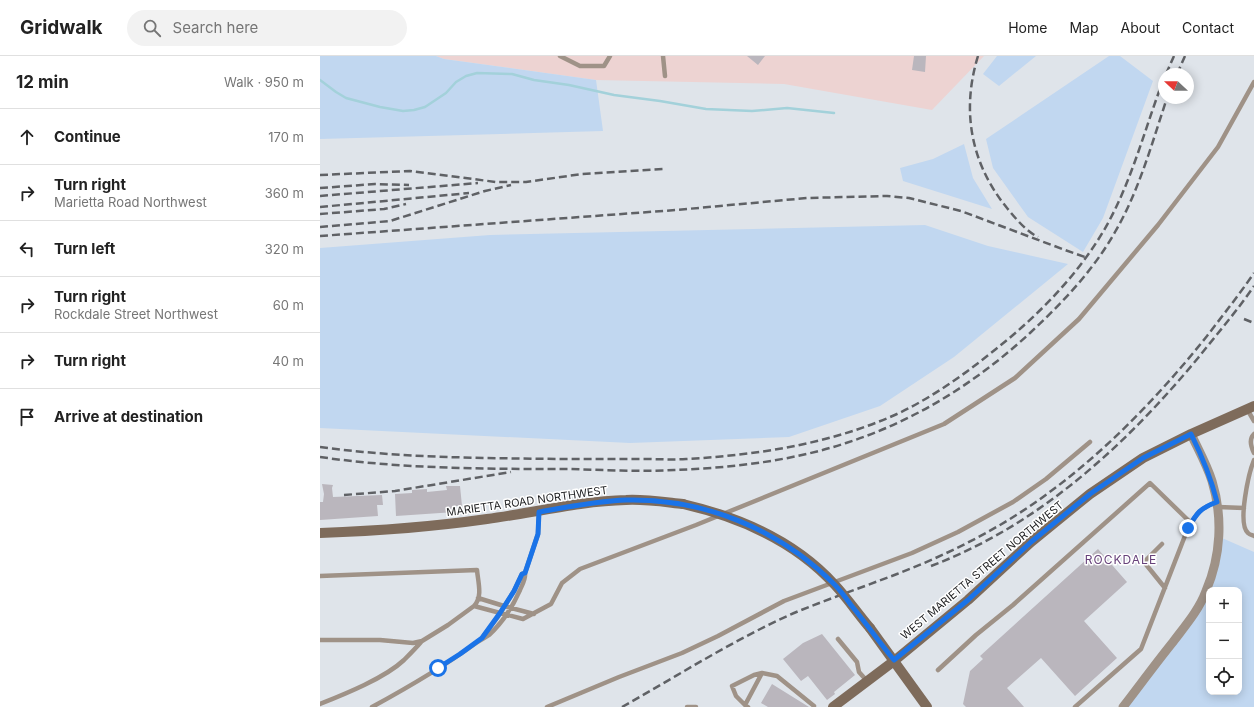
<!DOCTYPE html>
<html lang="en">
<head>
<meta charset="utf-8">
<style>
  :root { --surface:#fff; --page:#f2f2f2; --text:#222; --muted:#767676; --line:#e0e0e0 }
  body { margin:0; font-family:Inter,sans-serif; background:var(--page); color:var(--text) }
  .controls { position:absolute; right:12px; bottom:12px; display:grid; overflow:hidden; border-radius:8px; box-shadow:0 2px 10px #0003 }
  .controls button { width:36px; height:36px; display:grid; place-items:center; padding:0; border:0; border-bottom:1px solid var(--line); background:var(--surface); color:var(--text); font:20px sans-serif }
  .compass { position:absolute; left:838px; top:12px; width:36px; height:36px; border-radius:50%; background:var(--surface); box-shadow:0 2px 10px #0003; rotate:292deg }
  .stop { position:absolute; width:12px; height:12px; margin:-9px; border:3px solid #1a73e8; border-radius:50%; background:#fff }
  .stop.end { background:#1a73e8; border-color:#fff; box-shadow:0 1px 4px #0008 }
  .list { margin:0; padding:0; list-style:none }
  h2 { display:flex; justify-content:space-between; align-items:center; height:52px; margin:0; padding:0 16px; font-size:17px }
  h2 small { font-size:13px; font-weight:400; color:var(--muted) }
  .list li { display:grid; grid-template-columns:26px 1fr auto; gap:12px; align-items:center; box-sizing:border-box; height:56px; padding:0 16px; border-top:1px solid var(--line) }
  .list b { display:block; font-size:15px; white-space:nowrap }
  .list p { margin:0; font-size:13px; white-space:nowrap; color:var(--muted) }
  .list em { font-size:13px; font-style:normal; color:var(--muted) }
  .icon { flex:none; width:22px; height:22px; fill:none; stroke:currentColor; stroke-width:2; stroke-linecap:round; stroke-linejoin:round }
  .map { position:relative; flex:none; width:934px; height:651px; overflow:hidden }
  header { display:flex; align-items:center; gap:24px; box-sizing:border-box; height:56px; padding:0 20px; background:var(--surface); border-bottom:1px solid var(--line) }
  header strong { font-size:19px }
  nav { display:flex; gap:22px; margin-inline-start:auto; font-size:14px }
  .search { width:280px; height:36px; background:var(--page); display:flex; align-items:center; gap:10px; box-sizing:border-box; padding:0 14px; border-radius:22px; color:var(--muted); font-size:15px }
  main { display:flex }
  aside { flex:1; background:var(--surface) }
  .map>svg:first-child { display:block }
  .commercial { fill:#edd3d2 }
  .green { fill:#c1d7f0; fill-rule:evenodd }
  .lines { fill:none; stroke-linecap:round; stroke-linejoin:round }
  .stream { stroke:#a3d1da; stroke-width:2.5 }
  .building { fill:#bab6bd }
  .lane { stroke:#9f9287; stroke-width:4.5 }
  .street { stroke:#9f9287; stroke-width:9 }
  .secondary { stroke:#7e6b5b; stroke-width:10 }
  .rail { stroke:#5f6165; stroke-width:2.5; stroke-dasharray:8 4; stroke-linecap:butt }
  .secondary-bridge { stroke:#7e6b5b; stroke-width:10 }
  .route { stroke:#1a73e8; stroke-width:5 }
  .labels { text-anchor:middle; stroke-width:3; stroke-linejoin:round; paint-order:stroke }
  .street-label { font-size:11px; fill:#1c1d1f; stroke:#fff }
  .neighbourhood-label { font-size:12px; letter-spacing:1px; fill:#66417a; stroke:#fff }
</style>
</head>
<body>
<header>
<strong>Gridwalk</strong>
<div class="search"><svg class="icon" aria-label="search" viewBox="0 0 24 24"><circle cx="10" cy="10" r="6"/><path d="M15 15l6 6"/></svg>Search here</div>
<nav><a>Home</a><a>Map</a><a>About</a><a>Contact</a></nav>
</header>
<main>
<aside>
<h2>12 min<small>Walk · 950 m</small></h2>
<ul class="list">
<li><svg class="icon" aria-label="ahead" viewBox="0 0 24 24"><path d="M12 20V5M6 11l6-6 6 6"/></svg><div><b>Continue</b></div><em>170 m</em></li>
<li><svg class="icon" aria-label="right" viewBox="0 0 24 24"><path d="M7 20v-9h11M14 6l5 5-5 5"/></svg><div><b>Turn right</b><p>Marietta Road Northwest</p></div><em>360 m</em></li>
<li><svg class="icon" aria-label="left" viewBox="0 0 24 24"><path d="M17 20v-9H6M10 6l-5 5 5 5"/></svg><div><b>Turn left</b></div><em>320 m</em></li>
<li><svg class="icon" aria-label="right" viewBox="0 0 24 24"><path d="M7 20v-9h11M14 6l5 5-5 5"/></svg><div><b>Turn right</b><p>Rockdale Street Northwest</p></div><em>60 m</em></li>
<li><svg class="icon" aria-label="right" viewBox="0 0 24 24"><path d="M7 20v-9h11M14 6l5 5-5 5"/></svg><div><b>Turn right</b></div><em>40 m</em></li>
<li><svg class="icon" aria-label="arrive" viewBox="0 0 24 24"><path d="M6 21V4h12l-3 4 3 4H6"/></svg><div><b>Arrive at destination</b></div></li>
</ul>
</aside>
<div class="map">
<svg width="934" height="651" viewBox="0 0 934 651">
  <rect width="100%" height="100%" fill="#dfe4ea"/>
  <path class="commercial" d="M116,0h548l-52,54 -148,-26 -188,-4 -152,-21z"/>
  <path class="green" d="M0,0h116l8,3 152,21 7,51 -283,8z
    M677,0h39l-37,30 -16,-12z
    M789,0h11l33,25 -50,137 -20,34 -55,-35 -35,-49 -7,-29z
    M644,88l9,34 19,31 -89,-28 -3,-13 33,-9z
    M605,169l63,21 80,18 -114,93 -74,49 -91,31 -159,6 -310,-15v-180l170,-13z
    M902,482l32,14v155h-134l67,-76zM889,534h30v102h-30z"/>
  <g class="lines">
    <path class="stream" d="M0,24l16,12 10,6 34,9 23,4 11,-1 11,-3 21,-14 10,-11 10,-6 11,-3 35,1 22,6 35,5 45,10 46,6 46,8 46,2 35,-3 47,5"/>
  </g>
  <path class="building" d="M427,0h18l-7,9z
    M594,0h12l-1,16 -13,-2z
    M2,428l11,1 -1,3 1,9 49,-2 1,10h-6l1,11 -58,4v-18h3l1,-8z
    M126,430h14l2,20h-8l1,6 -59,4 -1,-22 17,-1v-3l15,-1v3l20,-2z
    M778,493l29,33 -43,39 33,37 -42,38 -34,-38 -34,30 17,19h-58l-3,-3 7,-33 13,-12 -3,-3z
    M502,578l33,41 -21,17 1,2 -8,6 -19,-24 -7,5 -18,-22 20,-16z
    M452,628l37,23h-41l-7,-4z"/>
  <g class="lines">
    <path class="lane" d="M240,0l20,10h24l6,-10
      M343,0l2,20
      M927,353l7,12
      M934,378c-5,5 -3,13 0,19
      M934,404c-5,12 -17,64 -6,73 2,2 4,2 6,3
      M898,451l26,1
      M842,488l-18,18 21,26
      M0,520l157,-6c1,12 6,27 -3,36l-26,19 -26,16 -9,2 -33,-3h-60
      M158,542l26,8 30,8
      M154,550l49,13 28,-15 11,-21 18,-14 116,-44 248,-101 71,-46 64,-59 79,-94 60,-78 36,-65
      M162,582l15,-20 17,-27 8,-17 3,-1
      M518,583l19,23 2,10 8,9
      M618,614l38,-35 37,-30 137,-122 41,40
      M0,648c25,-10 65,-26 84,-44 6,-6 12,-12 17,-18
      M425,649l-9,-9 -4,-10 22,-11 8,-2
      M52,651c35,-19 71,-40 104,-64 4,-3 9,-5 13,-8 13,-12 24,-29 31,-45 2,-5 6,-11 5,-17l13,-39 1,-23
      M227,651l72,-30 63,-24 36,-17 66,-35 128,-48 46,-21 55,-30 33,-23 44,-37
      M367,651h9
      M428,651l-3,-2 17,-32 15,3 37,30
      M755,651l66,-58 47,-121c9,-15 12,-20 29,-26"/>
    <path class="street" d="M803,651c17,-22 33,-44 50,-65 12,-16 26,-32 33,-51 15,-35 17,-74 6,-110 -5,-16 -14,-32 -21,-47"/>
    <path class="secondary" d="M0,477c56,-2 111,-6 167,-14 45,-6 94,-18 139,-19 19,-1 38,2 57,4
      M550,572l57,79
      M513,651l61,-46 74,-61 63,-58 59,-48 53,-36 48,-24 63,-28"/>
    <path class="rail" d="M658,0c-17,55 -7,108 29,152 9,11 19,23 31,29
      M846,18l8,-18
      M857,18l8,-18
      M0,119l90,-4 86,11h30l56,-8 81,-5
      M0,132l55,-4 34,1
      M0,140l158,-13
      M0,151l149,-14
      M0,158l64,-5 22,-5
      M0,171l70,-6 95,-30 26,-6
      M0,180l356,-26 131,-12 80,-2 22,2 52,13 104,39 20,7
      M924,263l10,4
      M0,391c80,11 161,11 242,12 28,0 55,0 83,0 14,0 27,1 41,0 72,-4 144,-15 211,-45 36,-17 68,-40 99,-65 39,-31 75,-67 102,-109 32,-50 45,-107 66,-162
      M0,401c83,12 168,12 251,12 34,1 69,3 103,1 56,-2 118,-9 172,-27 69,-22 131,-61 184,-110 32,-30 63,-62 85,-101 24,-41 37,-89 52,-134
      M24,439l51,-4 116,-19
      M611,510c108,-41 194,-120 267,-208 19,-24 39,-47 56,-72
      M302,651c57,-32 113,-68 172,-94 34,-14 69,-26 103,-39 39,-15 77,-33 113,-55 76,-47 141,-113 197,-183 16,-21 32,-41 47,-63"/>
    <path class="secondary-bridge" d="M363,448c56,13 113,38 152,81 13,14 23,29 35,43"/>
  </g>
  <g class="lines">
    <path class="route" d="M118,612l22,-14 22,-16 18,-25 14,-22 8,-17 3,-1 13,-39 1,-22c28,-5 58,-11 87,-12 77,-2 153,29 208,84 6,6 12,14 17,21 15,18 28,37 43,55l74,-60 63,-58 59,-48 53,-36 48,-24c11,22 20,44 26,68 -17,6 -20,11 -29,26"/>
  </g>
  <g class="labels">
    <g class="street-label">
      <text transform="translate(207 445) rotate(-8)" y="4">MARIETTA ROAD NORTHWEST</text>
      <text transform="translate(662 514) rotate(-40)" y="4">WEST MARIETTA STREET NORTHWEST</text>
    </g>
    <g class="neighbourhood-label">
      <text x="801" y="508">ROCKDALE</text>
    </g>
  </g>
</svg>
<div class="controls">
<button>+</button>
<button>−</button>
<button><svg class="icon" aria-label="locate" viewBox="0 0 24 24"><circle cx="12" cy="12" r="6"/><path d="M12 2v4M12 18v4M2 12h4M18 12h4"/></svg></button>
</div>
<svg class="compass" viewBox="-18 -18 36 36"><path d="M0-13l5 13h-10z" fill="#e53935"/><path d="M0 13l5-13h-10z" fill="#767676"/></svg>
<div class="stop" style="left:118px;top:612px"></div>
<div class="stop end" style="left:868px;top:472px"></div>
</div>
</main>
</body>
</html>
